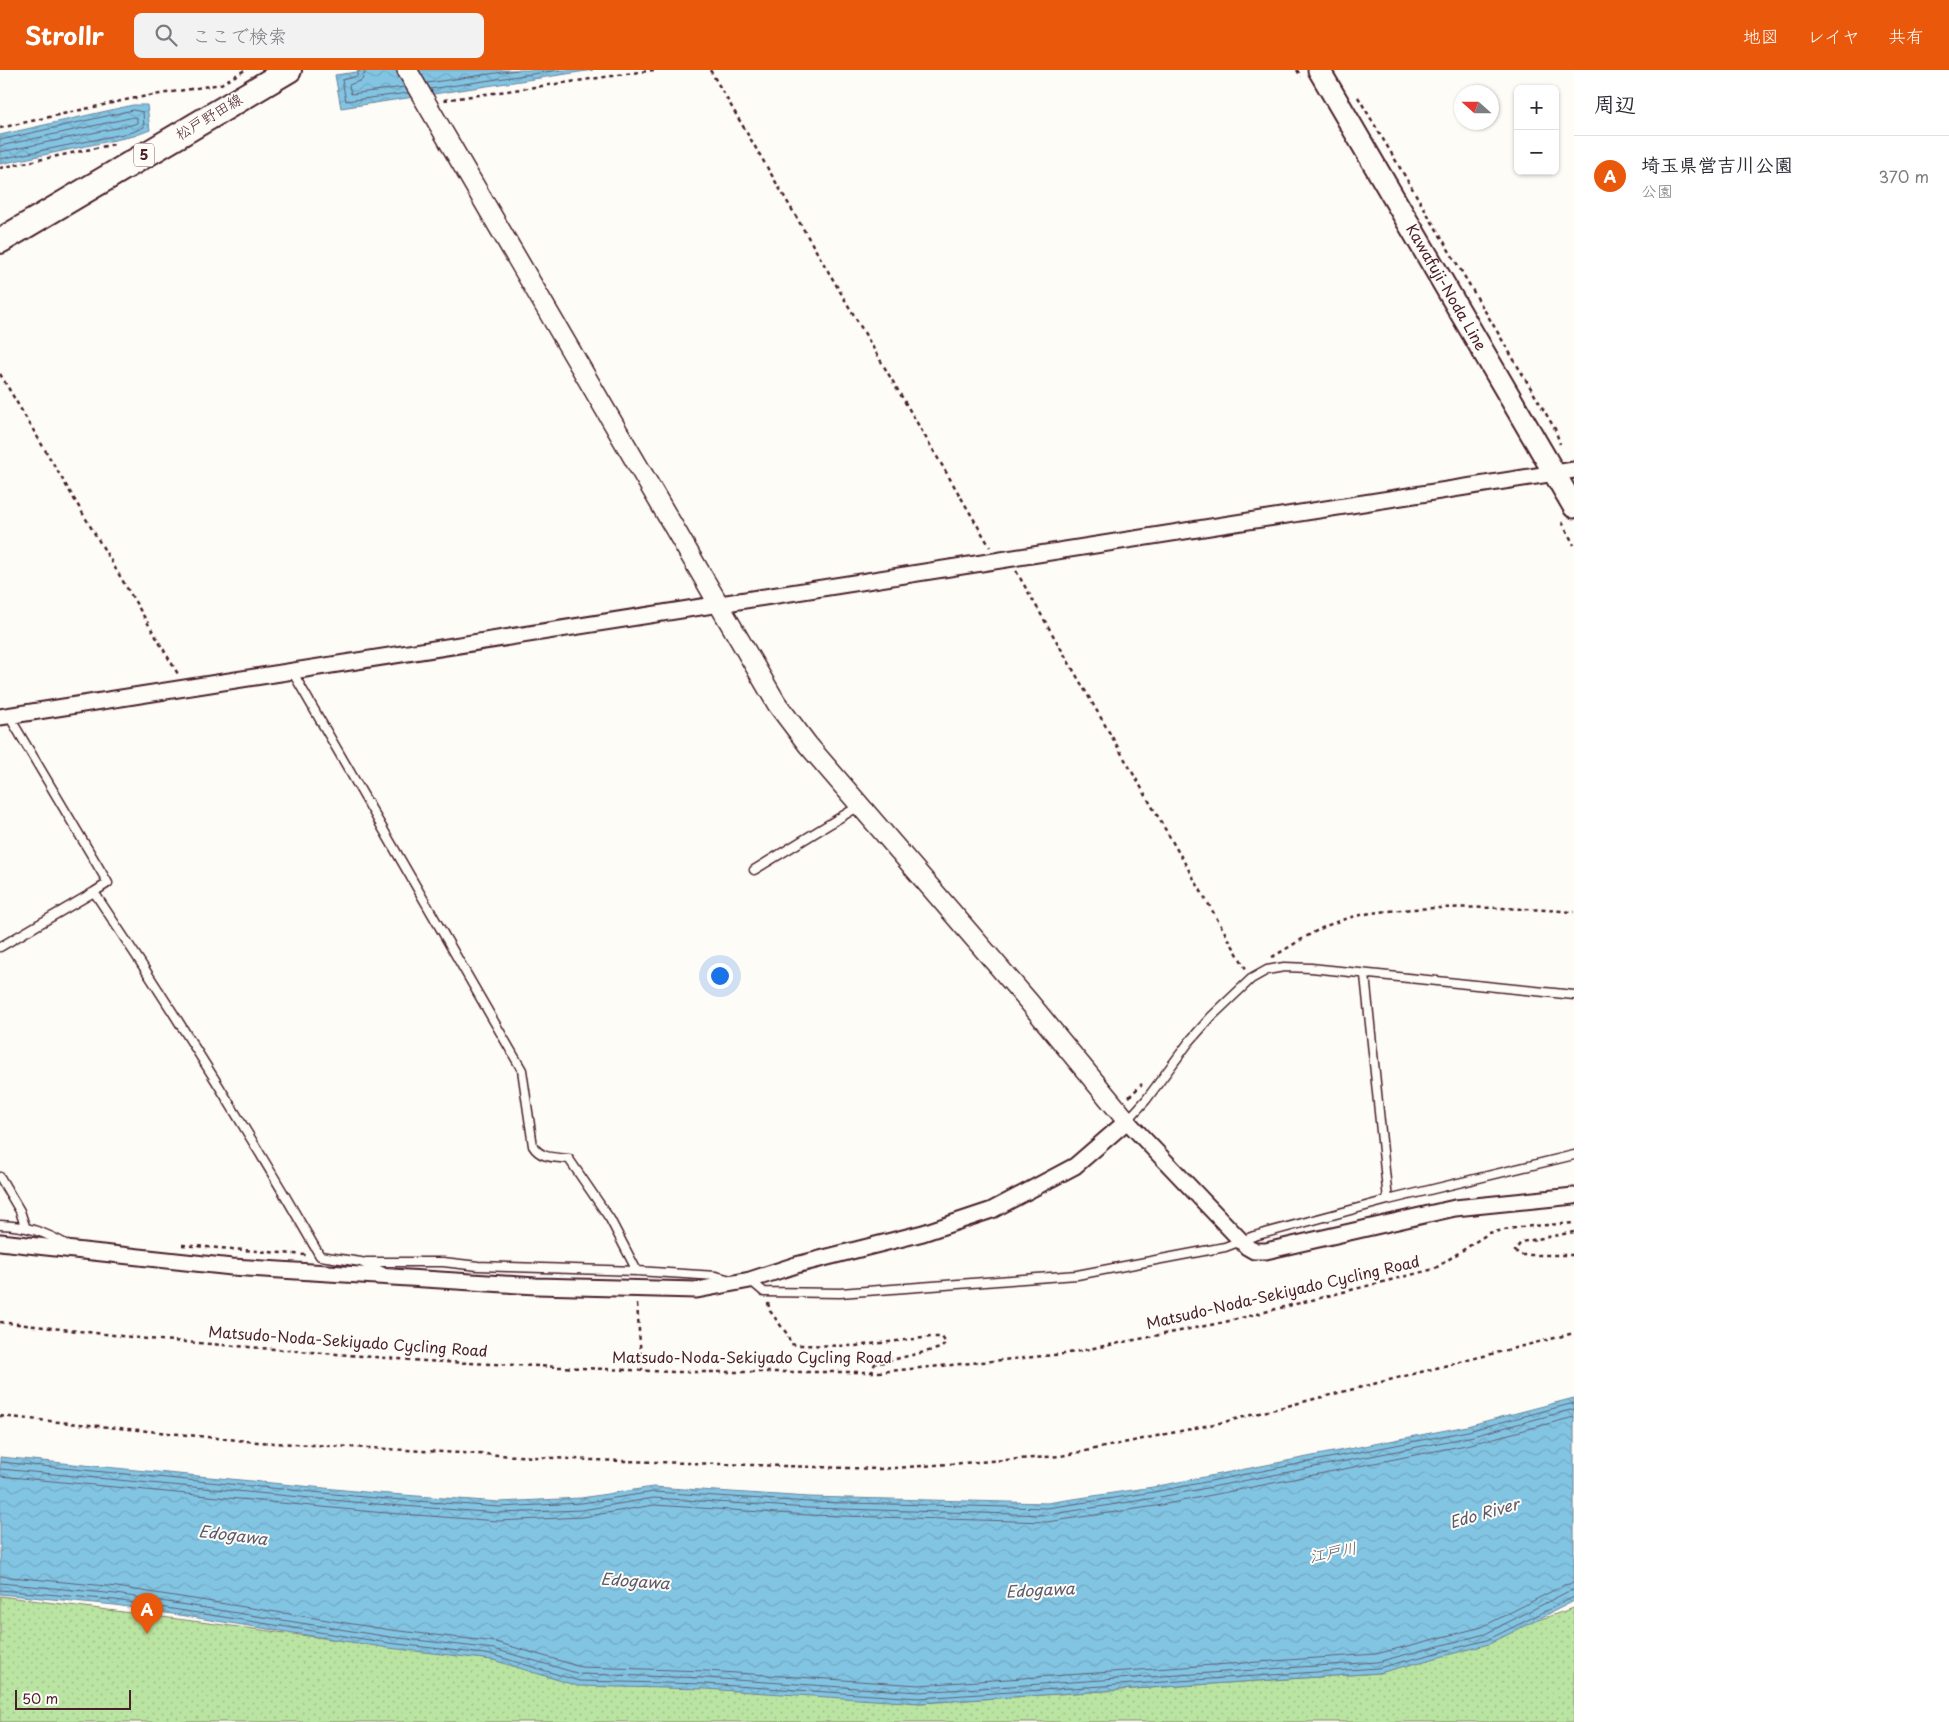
<!DOCTYPE html>
<html lang="ja">
<head>
<meta charset="utf-8">
<style>
  :root { --surface:#fff; --page:#f2f2f3; --text:#2b2b33; --muted:#7c7c81; --line:#e1e1e2; --accent:#ea580c }
  body { margin:0; font-family:"Playpen Sans","Klee One",sans-serif; background:var(--page); color:var(--text) }
  .controls { position:absolute; right:15px; top:15px; display:grid; overflow:hidden; border-radius:8px; box-shadow:0 1px 4px #0004 }
  .controls button { width:45px; height:45px; display:grid; place-items:center; padding:0; border:0; border-bottom:1px solid var(--line); background:var(--surface); color:var(--text); font:25px sans-serif }
  .compass { position:absolute; left:1454px; top:15px; width:45px; height:45px; border-radius:50%; background:var(--surface); box-shadow:0 1px 4px #0004; rotate:291deg }
  .scale { position:absolute; left:15px; bottom:12px; width:116px; box-sizing:border-box; padding-left:5px; border:2px solid #4a1f2b; border-top:0; font-size:14px; line-height:18px; white-space:nowrap; color:#4a1f2b; -webkit-text-stroke:4px #fdfcf7; paint-order:stroke }
  .you { position:absolute; left:719px; top:905px; width:18px; height:18px; margin:-12px; border:4px solid #fff; border-radius:50%; background:#1a73e8; box-shadow:0 0 0 8px #1a73e833 }
  .badge { display:grid; place-items:center; width:32px; height:32px; border-radius:50%; background:var(--accent); color:#fff; font-size:16px; font-weight:700 }
  .pin { position:absolute; translate:-50% -41px; filter:drop-shadow(0 1px 2px #0008) }
  .pin::after { content:''; position:absolute; top:26px; width:18px; height:15px; background:inherit; clip-path:polygon(0 0,100% 0,50% 100%) }
  .list { margin:0; padding:0; list-style:none }
  h2 { display:flex; justify-content:space-between; align-items:center; height:65px; margin:0; padding:0 20px; font-size:21px }
  h2 small { font-size:16px; font-weight:400; color:var(--muted) }
  .list li { display:grid; grid-template-columns:32px 1fr auto; gap:15px; align-items:center; box-sizing:border-box; height:80px; padding:0 20px; border-top:1px solid var(--line) }
  .list b { display:block; font-size:19px; white-space:nowrap }
  .list p { margin:0; font-size:16px; white-space:nowrap; color:var(--muted) }
  .list em { font-size:16px; font-style:normal; color:var(--muted) }
  .icon { flex:none; width:28px; height:28px; fill:none; stroke:currentColor; stroke-width:2; stroke-linecap:round; stroke-linejoin:round }
  .map { position:relative; flex:none; width:1574px; height:1652px; overflow:hidden }
  header { display:flex; align-items:center; gap:30px; box-sizing:border-box; height:70px; padding:0 25px; background:var(--accent); color:#fff }
  header strong { font-size:24px }
  nav { display:flex; gap:28px; margin-inline-start:auto; font-size:18px }
  .search { width:350px; height:45px; background:var(--page); display:flex; align-items:center; gap:12px; box-sizing:border-box; padding:0 18px; border-radius:8px; color:var(--muted); font-size:19px }
  main { display:flex }
  aside { flex:1; background:var(--surface) }
  .map>svg:first-child { display:block }
  .grass { fill:url(#grass-dots); stroke:#828266 }
  .water { fill:url(#water-waves); stroke:#6c8399 }
  .lines { fill:none; stroke-linecap:round; stroke-linejoin:round }
  .shore { stroke:#606175; stroke-width:1 }
  .service-casing { stroke:#4a1f2b; stroke-width:11 }
  .minor-casing { stroke:#4a1f2b; stroke-width:19 }
  .tertiary-casing { stroke:#4a1f2b; stroke-width:22 }
  .secondary-casing { stroke:#4a1f2b; stroke-width:25 }
  .primary-casing { stroke:#4a1f2b; stroke-width:28 }
  .path { stroke:#4a1f2b; stroke-width:2.5; stroke-dasharray:4 4; stroke-linecap:butt }
  .service { stroke:#fdfcf7; stroke-width:8 }
  .minor { stroke:#fdfcf7; stroke-width:15 }
  .tertiary { stroke:#fdfcf7; stroke-width:19 }
  .secondary { stroke:#fdfcf7; stroke-width:21 }
  .primary { stroke:#fdfcf7; stroke-width:24 }
  .labels { text-anchor:middle; stroke-width:4; stroke-linejoin:round; paint-order:stroke }
  .shield { fill:#fdfcf7; stroke:#806168; stroke-width:1 }
  .shield-label { font-size:14px; font-weight:bold; fill:#4a1f2b }
  .street-label { font-size:15px; fill:#4a1f2b; stroke:#fdfcf7 }
  .water-label { font-size:16px; font-style:italic; fill:#5e596b; stroke:#fdfcf7 }
</style>
</head>
<body>
<header>
<strong>Strollr</strong>
<div class="search"><svg class="icon" aria-label="search" viewBox="0 0 24 24"><circle cx="10" cy="10" r="6"/><path d="M15 15l6 6"/></svg>ここで検索</div>
<nav><a>地図</a><a>レイヤ</a><a>共有</a></nav>
</header>
<main>
<div class="map">
<svg width="1574" height="1652" viewBox="0 0 1574 1652">
  <defs>
    <pattern id="grass-dots" width="8" height="8" patternUnits="userSpaceOnUse" patternTransform="scale(1.25)"><rect width="8" height="8" fill="#bae4a1"/><path d="M2 2h.1M6 6h.1" fill="none" stroke="#a1c38b" stroke-width="1.8" stroke-linecap="round"/></pattern>
    <pattern id="water-waves" width="16" height="10" patternUnits="userSpaceOnUse" patternTransform="scale(1.25)"><rect width="16" height="10" fill="#82c5e3"/><path d="M0 5q4-4 8 0t8 0" fill="none" stroke="#72a9c3"/></pattern>
  </defs>
  <rect width="100%" height="100%" fill="#fdfcf7"/>
  <filter id="ink" filterUnits="userSpaceOnUse"><feTurbulence type="fractalNoise" baseFrequency=".02" numOctaves="2"/><feDisplacementMap in="SourceGraphic" scale="10" xChannelSelector="R" yChannelSelector="G"/><feConvolveMatrix kernelMatrix="1 2 1 2 8 2 1 2 1" color-interpolation-filters="sRGB"/></filter>
  <g filter="url(#ink)">
    <path class="grass" d="M0,1526l493,64 427,43 459,-30 195,-65v114h-1574z"/>
    <path class="water" d="M371,0h222l-252,38 -6,-33z
      M133,35h14l3,25 -16,6 -134,28v-29z
      M1574,1328v203l-85,43 -110,29 -459,30 -215,-14 -127,-3 -85,-26 -104,-12 -274,-43 -115,-11v-137l376,36 123,9 82,-4 72,-11 156,10 238,6 106,-16 314,-61z"/>
    <g class="lines">
      <path class="shore" d="M359,0l-2,6 -15,4 4,21 62,-8
        M366,0l-4,10 -13,5 2,9 53,-7
        M427,13l90,-13
        M430,19l129,-19
        M0,70l133,-30 10,2 1,15 -11,5 -133,27
        M0,76l134,-29 3,1v5l-6,2 -131,27
        M0,1392l375,36 124,9 83,-4 72,-11 155,10 238,6 107,-16 314,-61 106,-28
        M0,1399l375,35 124,9 83,-3 72,-12 154,10 239,7 108,-17 314,-61 105,-28
        M0,1406l374,36 124,9 85,-4 71,-12 154,10 239,7 109,-16 315,-62 103,-27
        M0,1506l117,11 274,43 105,12 85,25 125,4 213,14 457,-31 106,-27 82,-42 10,-2
        M0,1513l116,11 274,43 104,12 86,25 125,4 214,14 458,-30 108,-28 82,-42 7,-2
        M0,1520l115,10 274,43 104,12 86,26 126,3 214,14 459,-30 109,-28 87,-43"/>
      <g class="service-casing">
        <path id="service" d="M293,603l229,397 11,76c8,13 22,11 36,13l41,60 27,52
          M9,646l99,167 -14,9
          M754,800l105,-64
          M0,877l94,-55c80,119 155,240 226,364l41,6 22,10
          M1365,905l23,225
          M1127,1051l19,-21 43,-58 22,-25 40,-38 16,-9 17,-3 27,1 263,27
          M0,1107l20,34 5,15
          M0,1155c28,1 45,7 69,21
          M366,1192h77l35,4 159,5 79,5 15,4
          M750,1210l14,12 76,1 237,-18 148,-28 29,-11 134,-36 186,-45"/>
      </g>
      <g class="minor-casing">
        <path id="minor" d="M0,647l1574,-247
          M0,1172l232,25 304,19 161,4 53,-10 46,-15 127,-32 69,-23 83,-44 52,-45 120,126 7,4h12l189,-43 119,-12"/>
      </g>
      <g class="tertiary-casing">
        <path id="tertiary" d="M407,0l370,634 31,41 221,257 98,119"/>
      </g>
      <g class="secondary-casing">
        <g id="secondary">
          <path id="s1" d="M1319,0l255,437"/>
        </g>
      </g>
      <g class="primary-casing">
        <path id="primary" d="M0,171l289,-171"/>
      </g>
      <path class="path" d="M710,0l280,477
        M1297,0l4,7
        M1358,27l197,332 5,15
        M444,30l210,-30
        M0,58l130,-29 91,-15 24,-14
        M0,98l115,-24
        M0,304l178,300
        M1562,452l12,23
        M1016,501l230,398
        M1272,887c22,-12 43,-28 67,-36 25,-9 49,-10 75,-12 54,-3 106,-1 160,3
        M1129,1027l13,-13
        M1574,1162l-53,10 -6,9 7,4h52
        M182,1175l124,10
        M768,1233l2,8 17,23 4,10 5,1 59,1 76,-9h11l4,6 -5,5 -66,16 -2,3 -1,6
        M637,1234l5,66
        M0,1252l148,17 276,22 249,11h206l185,-18 161,-32 209,-53 55,-36 31,-6 54,-4
        M0,1346l257,26 334,18 289,9 181,-13 163,-34 350,-89"/>
      <use href="#service" class="service"/>
      <use href="#minor" class="minor"/>
      <use href="#tertiary" class="tertiary"/>
      <use href="#secondary" class="secondary"/>
      <use href="#primary" class="primary"/>
    </g>
  </g>
  <g class="labels">
    <rect class="shield" x="134" y="73.5" width="20" height="23" rx="4"/>
    <g class="shield-label">
      <text x="144" y="90">5</text>
    </g>
    <g class="street-label">
      <text transform="translate(209 47) rotate(-31)" y="5">松戸野田線</text>
      <text dy="5" stroke="none"><textPath href="#s1" startOffset="252">Kawafuji-Noda Line</textPath></text>
      <text transform="translate(1283 1223) rotate(-13)" y="5">Matsudo-Noda-Sekiyado Cycling Road</text>
      <text transform="translate(348 1272) rotate(4)" y="5">Matsudo-Noda-Sekiyado Cycling Road</text>
      <text x="752" y="1293">Matsudo-Noda-Sekiyado Cycling Road</text>
    </g>
    <g class="water-label">
      <text transform="translate(1484 1443) rotate(-16)" y="6">Edo River</text>
      <text transform="translate(233 1465) rotate(7)" y="6">Edogawa</text>
      <text transform="translate(1333 1482) rotate(-11)" y="6">江戸川</text>
      <text transform="translate(635 1511) rotate(4)" y="6">Edogawa</text>
      <text transform="translate(1040 1520) rotate(-3)" y="6">Edogawa</text>
    </g>
  </g>
</svg>
<div class="controls">
<button>+</button>
<button>−</button>
</div>
<svg class="compass" viewBox="-18 -18 36 36"><path d="M0-13l5 13h-10z" fill="#e53935"/><path d="M0 13l5-13h-10z" fill="#7c7c81"/></svg>
<div class="scale">50 m</div>
<div class="you"></div>
<div class="pin badge" style="left:147px;top:1564px">A</div>
</div>
<aside>
<h2>周辺<small></small></h2>
<ul class="list">
<li><span class="badge">A</span><div><b>埼玉県営吉川公園</b><p>公園</p></div><em>370 m</em></li>
</ul>
</aside>
</main>
</body>
</html>
